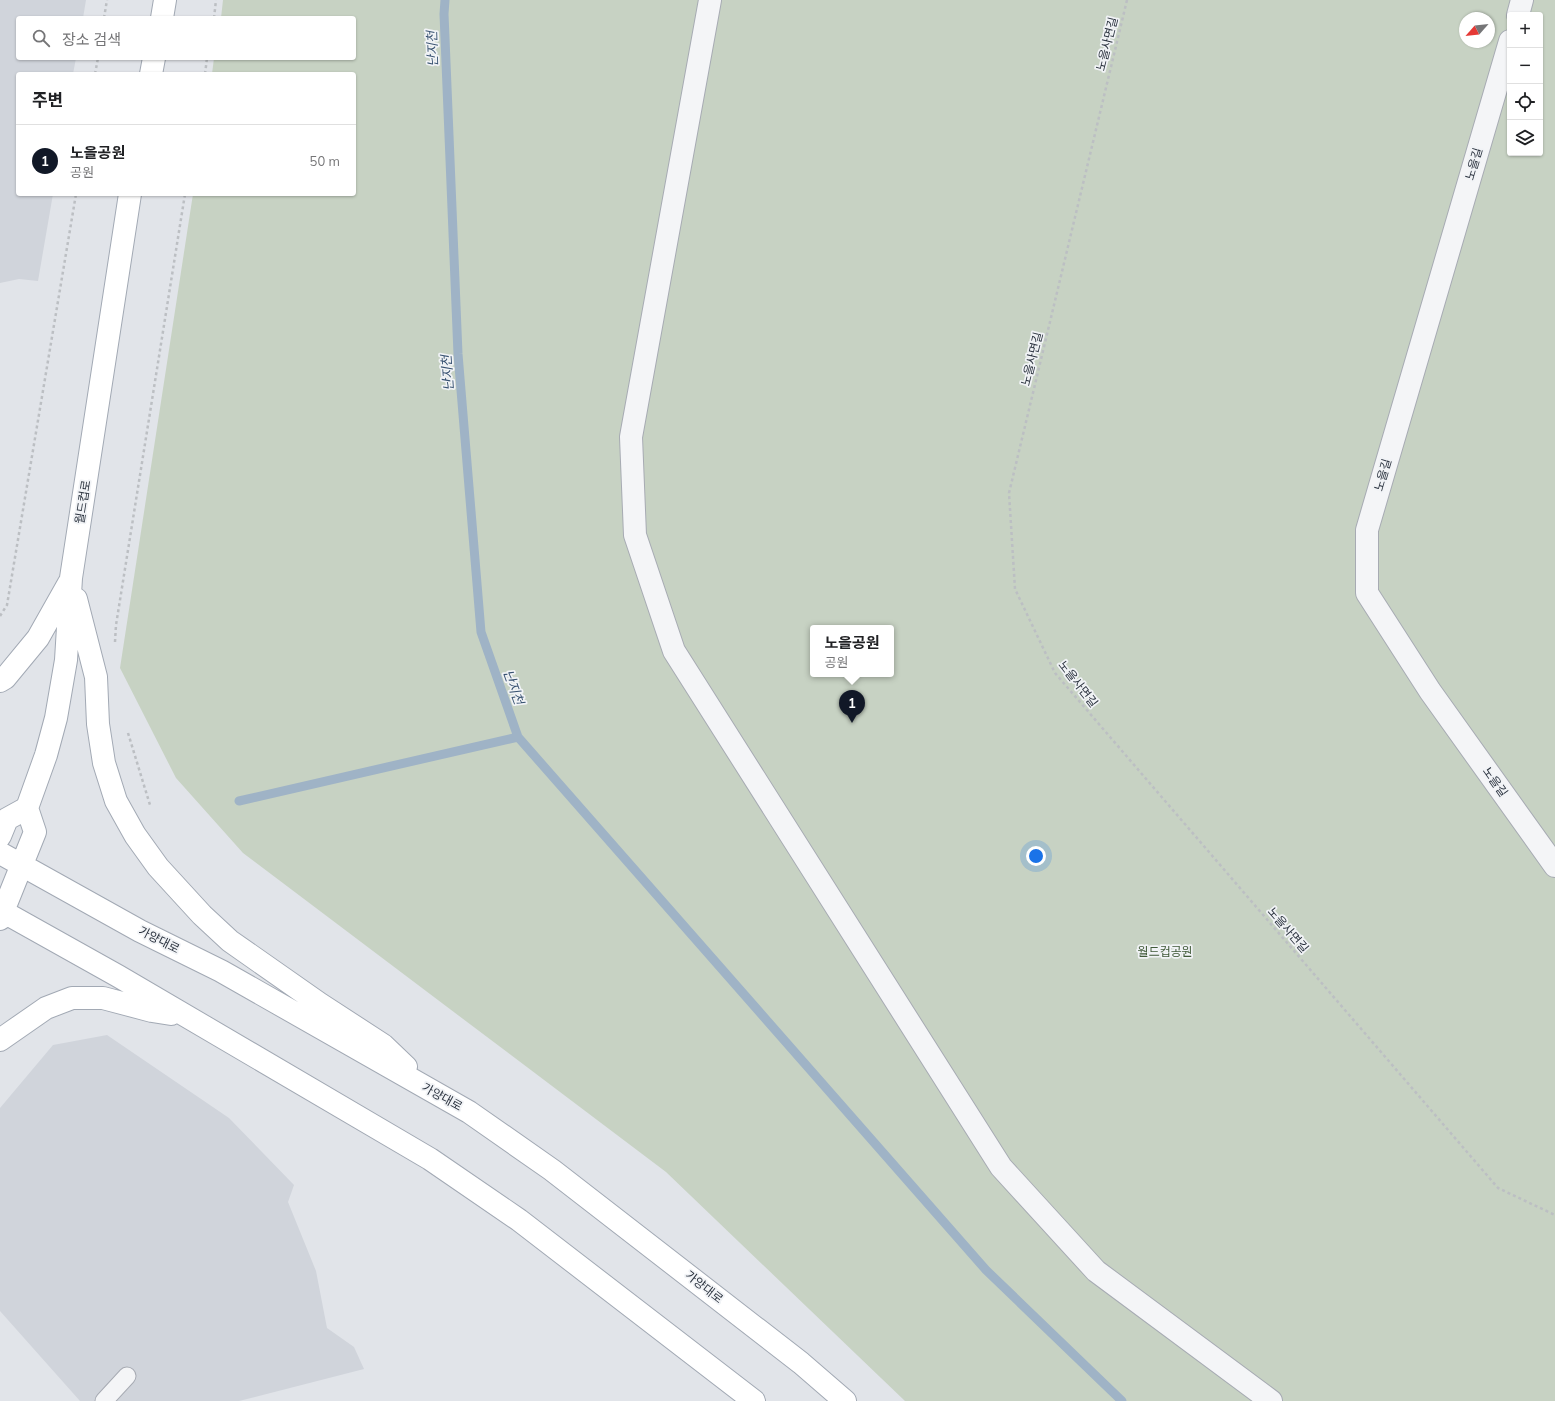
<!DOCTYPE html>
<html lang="ko">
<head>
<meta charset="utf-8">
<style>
  :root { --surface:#fff; --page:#f6f6f6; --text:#202124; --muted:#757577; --line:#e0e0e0; --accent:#111827 }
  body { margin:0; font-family:Mulish,"Noto Sans KR",sans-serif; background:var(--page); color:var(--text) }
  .controls { position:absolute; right:12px; top:12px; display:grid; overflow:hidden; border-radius:4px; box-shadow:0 1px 3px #0004 }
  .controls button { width:36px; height:36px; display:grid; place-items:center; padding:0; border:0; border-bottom:1px solid var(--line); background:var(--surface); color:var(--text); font:20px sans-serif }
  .compass { position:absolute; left:1459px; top:12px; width:36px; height:36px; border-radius:50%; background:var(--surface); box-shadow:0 1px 3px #0004; rotate:243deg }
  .you { position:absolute; left:1036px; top:856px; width:14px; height:14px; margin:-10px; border:3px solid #fff; border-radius:50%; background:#1a73e8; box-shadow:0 0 0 6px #1a73e833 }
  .badge { display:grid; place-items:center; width:26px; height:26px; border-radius:50%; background:var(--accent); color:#fff; font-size:13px; font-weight:700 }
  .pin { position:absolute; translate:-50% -33px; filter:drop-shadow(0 1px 2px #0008) }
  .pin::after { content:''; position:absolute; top:21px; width:14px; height:12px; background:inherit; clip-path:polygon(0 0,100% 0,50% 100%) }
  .popup { position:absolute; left:810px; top:625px; width:84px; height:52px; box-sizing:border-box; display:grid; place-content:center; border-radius:4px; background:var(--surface); filter:drop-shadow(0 1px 3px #0005); font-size:13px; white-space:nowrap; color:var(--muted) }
  .popup b { font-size:15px; color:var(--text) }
  .popup::after { content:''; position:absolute; left:50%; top:100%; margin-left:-8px; border:8px solid transparent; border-top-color:var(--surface) }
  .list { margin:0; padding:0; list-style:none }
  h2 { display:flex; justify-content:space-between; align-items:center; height:52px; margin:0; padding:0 16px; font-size:17px }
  h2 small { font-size:13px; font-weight:400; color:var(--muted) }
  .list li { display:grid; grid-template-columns:26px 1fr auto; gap:12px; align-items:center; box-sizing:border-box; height:72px; padding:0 16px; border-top:1px solid var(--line) }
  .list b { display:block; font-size:15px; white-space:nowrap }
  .list p { margin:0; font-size:13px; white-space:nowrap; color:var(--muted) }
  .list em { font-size:13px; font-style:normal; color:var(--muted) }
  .icon { flex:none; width:22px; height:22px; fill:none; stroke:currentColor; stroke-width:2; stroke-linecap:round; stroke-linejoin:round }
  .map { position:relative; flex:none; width:1555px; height:1401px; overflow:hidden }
  .search { position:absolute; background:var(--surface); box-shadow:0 1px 3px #0004; left:16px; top:16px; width:340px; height:44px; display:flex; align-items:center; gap:10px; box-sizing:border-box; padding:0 14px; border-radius:4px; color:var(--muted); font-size:15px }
  .panel { position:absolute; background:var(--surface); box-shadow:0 1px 3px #0004; left:16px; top:72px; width:340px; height:124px; border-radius:4px }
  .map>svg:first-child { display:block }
  .built { fill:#d0d4db }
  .green { fill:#c7d2c3; fill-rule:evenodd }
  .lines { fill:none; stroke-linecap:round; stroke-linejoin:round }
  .stream { stroke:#9fb3c6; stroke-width:9 }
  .lane-casing { stroke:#a7abb3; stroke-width:19 }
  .street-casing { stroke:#a7abb3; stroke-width:24 }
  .primary-casing { stroke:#a2a9b4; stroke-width:24 }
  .path { stroke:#bcbfc3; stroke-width:2.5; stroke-dasharray:3 3; stroke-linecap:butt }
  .lane { stroke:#f4f5f7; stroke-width:17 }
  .street { stroke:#f4f5f7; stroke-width:22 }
  .primary { stroke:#fff; stroke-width:22 }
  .labels { text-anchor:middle; stroke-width:3.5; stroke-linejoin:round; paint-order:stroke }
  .street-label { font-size:12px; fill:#2b333f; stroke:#f1f3f6 }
  .park-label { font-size:12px; fill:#405a39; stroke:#f1f3f6 }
  .water-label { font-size:13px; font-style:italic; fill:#385271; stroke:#f1f3f6 }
</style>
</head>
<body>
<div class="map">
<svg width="1555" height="1401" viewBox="0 0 1555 1401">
  <rect width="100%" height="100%" fill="#e1e4e9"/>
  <path class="built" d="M0,0h86l-3,18h-65v40h58l-3,16h-55v120h35l-15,87 -19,-2 -19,4z
    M107,1035l122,83 65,67 -6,17 28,69 11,57 27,19 10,22 -125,32h-159l-80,-90v-203l53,-63z"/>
  <path class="green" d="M223,0h1332v1401h-650l-239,-229 -423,-319 -67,-75 -56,-110 73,-474h161v-120h-142l2,-16h140v-40h-133zM1510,15h30v138h-30zM1465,18h24v24h-24zM813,628h78v46h-78z"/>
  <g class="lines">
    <path class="stream" d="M445,0l-1,14 14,340 23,278 37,105 468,533 136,131
      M239,801l279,-64"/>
    <g class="lane-casing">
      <path id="lane" d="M104,1401l23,-25"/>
    </g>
    <g class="street-casing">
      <path id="street" d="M710,0l-79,437 4,98 39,116 327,516 95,104 175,130
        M1518,15l4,-15
        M1510,41l-143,489v63l63,98 125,175"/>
    </g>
    <g class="primary-casing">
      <path id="primary" d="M162,18l3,-18
        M151,74l3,-16
        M76,599l20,78 2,47 6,39 12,38 19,34 23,32 44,48 28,26 90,63 63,41 23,22
        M0,681l5,-3 33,-40 31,-55
        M0,836l7,-17 20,-11
        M0,853l140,78 81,40 248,141 83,58 249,193 44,38
        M0,910l118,66 312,183 89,61 235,181
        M0,919l35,-87 -8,-24 19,-53 10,-37 10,-58 5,-82 59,-384
        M0,1040l46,-32 26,-10h31l49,13 19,3"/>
    </g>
    <path class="path" d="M1127,0l-118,493 6,96 40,84 443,515 57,27
      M104,18l3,-18
      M214,18l2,-18
      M95,74l3,-16
      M205,74l2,-16
      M0,616l7,-11 69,-411
      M115,642l1,-17 69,-431
      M128,733l22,72 -1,1"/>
    <use href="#lane" class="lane"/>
    <use href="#street" class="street"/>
    <use href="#primary" class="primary"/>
  </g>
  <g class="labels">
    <g class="street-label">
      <text transform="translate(1107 44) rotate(-76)" y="4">노을사면길</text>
      <text transform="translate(1474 164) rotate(-74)" y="4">노을길</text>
      <text transform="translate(1032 359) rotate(-76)" y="4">노을사면길</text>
      <text transform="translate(1383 475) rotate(-74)" y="4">노을길</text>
      <text transform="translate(83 502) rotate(-81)" y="4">월드컵로</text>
      <text transform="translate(1078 684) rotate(52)" y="4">노을사면길</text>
      <text transform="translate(1495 782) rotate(55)" y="4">노을길</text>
      <text transform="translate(1288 930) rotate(49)" y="4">노을사면길</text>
      <text transform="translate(159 940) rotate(27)" y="4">가양대로</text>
      <text transform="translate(442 1097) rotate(29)" y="4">가양대로</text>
      <text transform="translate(704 1287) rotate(38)" y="4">가양대로</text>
    </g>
    <g class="park-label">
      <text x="1165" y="956">월드컵공원</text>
    </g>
    <g class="water-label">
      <text transform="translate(432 49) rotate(-92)" y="5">난지천</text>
      <text transform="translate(447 373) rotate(-94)" y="5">난지천</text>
      <text transform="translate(514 687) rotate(70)" y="5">난지천</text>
    </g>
  </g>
</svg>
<div class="controls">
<button>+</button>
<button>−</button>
<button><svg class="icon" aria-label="locate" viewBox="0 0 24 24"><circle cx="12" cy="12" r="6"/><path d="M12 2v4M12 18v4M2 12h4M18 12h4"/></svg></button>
<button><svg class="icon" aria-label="layers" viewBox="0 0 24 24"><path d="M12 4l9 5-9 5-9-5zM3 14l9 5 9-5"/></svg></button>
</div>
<svg class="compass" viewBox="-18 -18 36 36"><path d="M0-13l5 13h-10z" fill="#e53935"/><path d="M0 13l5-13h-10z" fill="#757577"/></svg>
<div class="you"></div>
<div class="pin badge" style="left:852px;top:723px">1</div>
<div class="popup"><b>노을공원</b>공원</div>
<div class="search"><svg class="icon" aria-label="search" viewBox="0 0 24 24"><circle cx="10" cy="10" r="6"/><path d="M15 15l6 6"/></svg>장소 검색</div>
<section class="panel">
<h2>주변<small></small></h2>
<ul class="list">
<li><span class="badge">1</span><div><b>노을공원</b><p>공원</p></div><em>50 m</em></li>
</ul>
</section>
</div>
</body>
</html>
